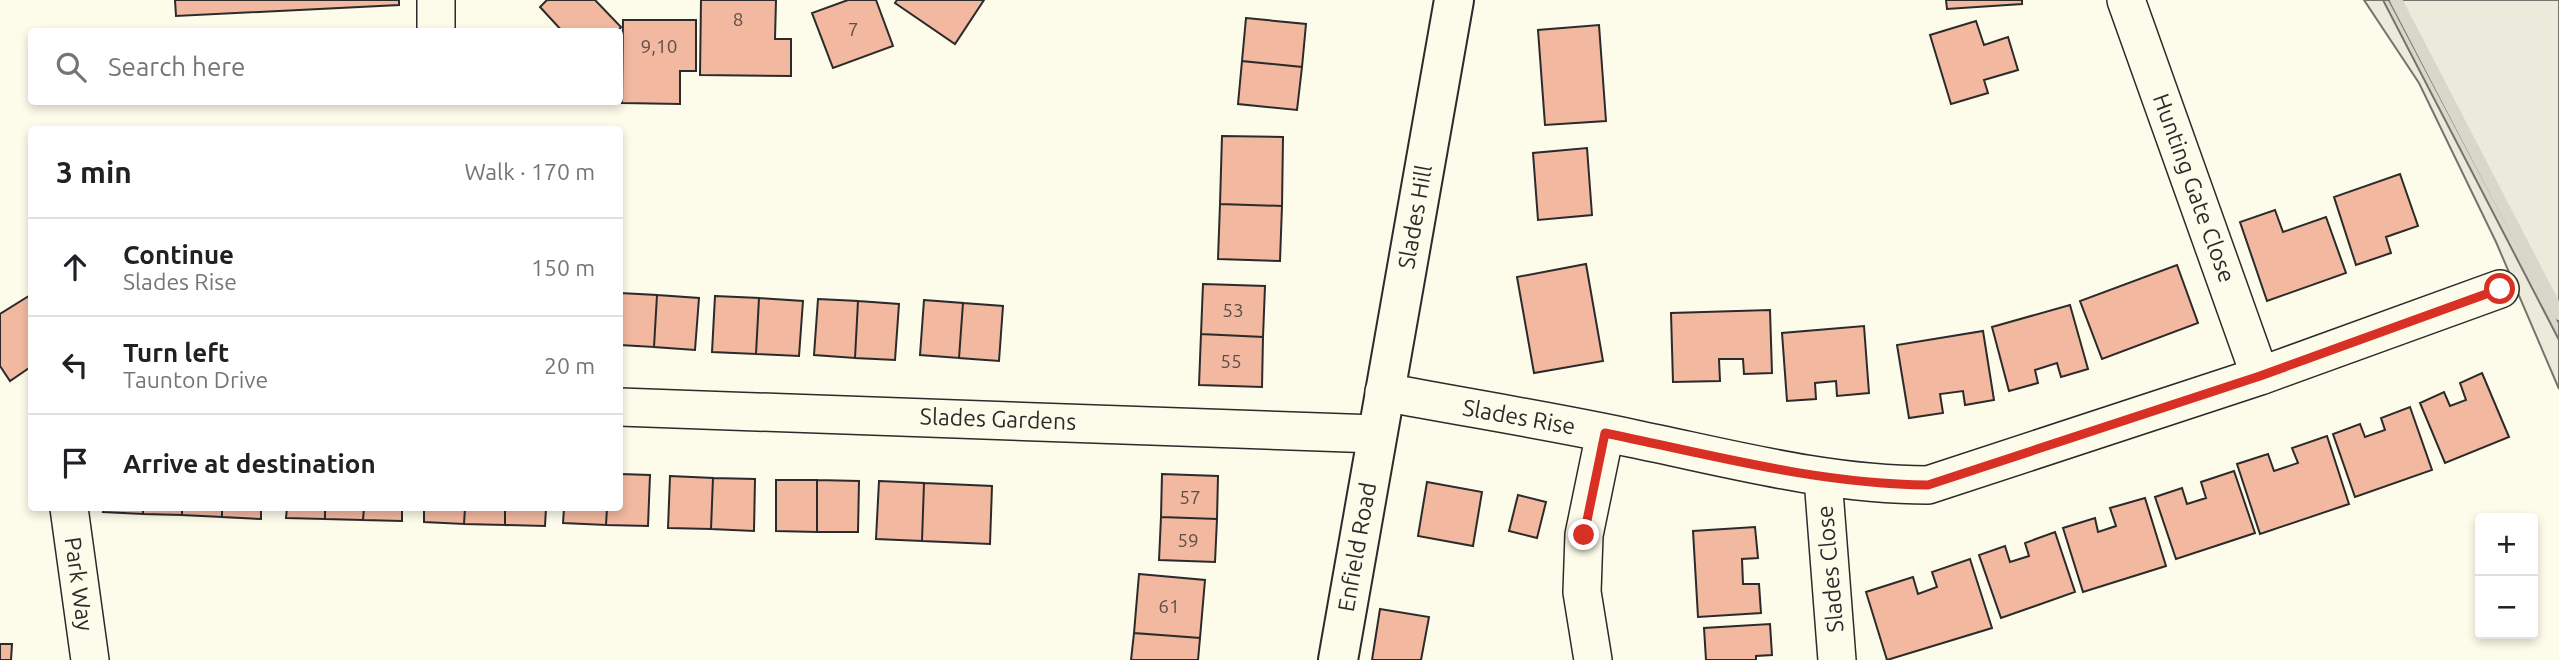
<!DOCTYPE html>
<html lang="en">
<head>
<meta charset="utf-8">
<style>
  :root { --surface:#fff; --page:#f6f6f6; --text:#202124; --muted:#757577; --line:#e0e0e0 }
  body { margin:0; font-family:Ubuntu,sans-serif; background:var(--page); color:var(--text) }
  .controls { position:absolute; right:21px; bottom:21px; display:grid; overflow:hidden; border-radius:7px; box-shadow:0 4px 10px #0003 }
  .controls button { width:63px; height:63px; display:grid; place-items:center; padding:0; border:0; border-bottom:2px solid var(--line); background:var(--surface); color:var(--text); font:35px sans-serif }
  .stop { position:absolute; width:21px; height:21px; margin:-16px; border:5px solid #d93025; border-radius:50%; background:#fff }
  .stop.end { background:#d93025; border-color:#fff; box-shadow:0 2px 7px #0008 }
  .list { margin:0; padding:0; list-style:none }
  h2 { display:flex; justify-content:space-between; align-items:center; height:91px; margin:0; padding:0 28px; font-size:30px }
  h2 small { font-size:23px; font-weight:400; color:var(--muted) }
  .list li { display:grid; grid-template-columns:46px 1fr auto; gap:21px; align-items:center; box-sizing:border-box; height:98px; padding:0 28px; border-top:2px solid var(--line) }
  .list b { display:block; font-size:26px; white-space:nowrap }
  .list p { margin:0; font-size:23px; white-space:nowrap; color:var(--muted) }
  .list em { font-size:23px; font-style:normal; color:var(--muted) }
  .icon { flex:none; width:38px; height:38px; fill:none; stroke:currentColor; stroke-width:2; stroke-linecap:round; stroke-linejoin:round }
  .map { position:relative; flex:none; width:2559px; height:660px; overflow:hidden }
  .search { position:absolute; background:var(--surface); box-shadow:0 4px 10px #0003; left:28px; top:28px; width:595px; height:77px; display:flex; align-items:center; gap:18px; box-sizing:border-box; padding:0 24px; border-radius:7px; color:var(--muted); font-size:26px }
  .panel { position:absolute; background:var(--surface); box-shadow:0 4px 10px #0003; left:28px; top:126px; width:595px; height:385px; border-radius:7px }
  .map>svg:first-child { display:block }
  .green { fill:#ecebdb; stroke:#74746e; stroke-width:2 }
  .water { fill:#d8d7c9; stroke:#74746e; stroke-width:2 }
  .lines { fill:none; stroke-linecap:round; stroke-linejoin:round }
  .stream { stroke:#d8d7c9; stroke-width:12 }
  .building { fill:#f2b8a0; stroke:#2b2b2b; stroke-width:2 }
  .street-casing { stroke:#2b2b2b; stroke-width:40 }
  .primary-casing { stroke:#2b2b2b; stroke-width:42 }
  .street { stroke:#fdfbea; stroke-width:37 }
  .primary { stroke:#fdfbea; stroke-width:38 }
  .route { stroke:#d93025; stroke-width:9 }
  .labels { text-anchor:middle; stroke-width:5; stroke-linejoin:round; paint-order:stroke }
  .number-label { font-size:19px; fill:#5d4e48 }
  .street-label { font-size:23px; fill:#2b2b2b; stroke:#fdfbea }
</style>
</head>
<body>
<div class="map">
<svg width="2559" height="660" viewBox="0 0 2559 660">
  <rect width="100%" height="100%" fill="#fdfbea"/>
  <path class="green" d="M2364,0h195v389l-63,-147 -77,-159z"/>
  <path class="water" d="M2383,0h6l170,323v17z"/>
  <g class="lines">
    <path class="stream" d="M2396,0l163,314"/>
  </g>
  <path class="building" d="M175,0h224v5l-223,11z
    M547,0h48l26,27 -4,5h-54l-23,-25z
    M701,0h75l-1,39h16v37l-91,-1z
    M848,0h28l17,46 -60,22 -21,-55z
    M897,0h87l-29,44 -60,-41z
    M1946,0h76v4l-75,5z
    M1246,18l60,6 -4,43 -60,-6z
    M623,20h73v51h-16v33l-58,-1z
    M1976,21l8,24 24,-8 10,33 -34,10 4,13 -37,11 -21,-69z
    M1599,25l7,96 -61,4 -7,-95z
    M1242,61l60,6 -5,43 -59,-6z
    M1222,136l61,1 -1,69 -62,-2z
    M1587,148l5,67 -54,5 -5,-67z
    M2400,174l18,52 -32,11 5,16 -35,12 -22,-68z
    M1220,204l62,2 -2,55 -62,-2z
    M2275,210l8,22 43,-15 20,56 -79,28 -27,-79z
    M1586,264l17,97 -69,12 -17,-96z
    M2177,265l21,58 -96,36 -22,-58z
    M1203,284l62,2 -2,51 -62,-3z
    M620,293l37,2 -3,52 -34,-2z
    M32,294v72l-22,15 -10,-15v-52z
    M657,295l42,3 -4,52 -41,-3z
    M715,296l44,2 -3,56 -44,-2z
    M759,298l44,3 -4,55 -43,-2z
    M818,299l40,2 -3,57 -41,-3z
    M924,300l39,3 -4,55 -39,-3z
    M858,301l41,3 -4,56 -40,-2z
    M963,303l40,3 -4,55 -40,-3z
    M2070,305l18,64 -27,8 -4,-14 -22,7 3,13 -29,8 -17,-64z
    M1770,310l2,63 -28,1 -1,-15h-24l1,22 -47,1 -2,-69z
    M1864,326l5,67 -32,3 -1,-15 -21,2 1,16 -29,2 -5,-68z
    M1983,331l11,69 -29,5 -2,-14 -23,3 3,19 -34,5 -12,-73z
    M1201,334l62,3 -1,50 -63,-2z
    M2482,373l27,64 -64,26 -25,-60 24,-11 6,14 16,-6 -6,-17z
    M2410,407l22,63 -77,27 -22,-63 27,-10 5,13 20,-7 -4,-12z
    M2327,436l22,68 -89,30 -23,-70 31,-10 6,17 24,-8 -6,-15z
    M2234,471l21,62 -79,26 -21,-62 27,-9 5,16 19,-6 -5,-16z
    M620,474l30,1 -2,51 -42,-1 1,-17h13z
    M1162,474l56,2 -1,43 -56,-2z
    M670,476l43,2 -2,51 -43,-1z
    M713,478l42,1 -1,52 -43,-2z
    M776,480h41v52l-41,-1z
    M817,480l42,1 -1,51h-41z
    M879,481l45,2 -2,58 -46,-2z
    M1427,482l55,10 -9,54 -55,-10z
    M924,483l68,3 -2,58 -68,-3z
    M1518,495l28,7 -9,36 -28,-7z
    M2145,498l21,68 -83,26 -20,-64 32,-10 3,14 18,-6 -6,-18z
    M104,508h39v6l-40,-2z
    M143,508h39v7l-39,-1z
    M182,508h40v9l-40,-2z
    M222,508h39v11l-39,-2z
    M287,508h38v11l-39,-1z
    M325,508h39l-1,12 -38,-1z
    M364,508h38v13l-39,-1z
    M424,508h41l-1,16 -40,-2z
    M465,508h40v17l-41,-1z
    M505,508h41l-1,18 -40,-1z
    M564,508h43l-1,17 -43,-2z
    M1161,517l56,2 -2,43 -56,-2z
    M1755,527l3,31 -16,1 1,25h16l2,29 -63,4 -5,-86z
    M2055,532l20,60 -74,26 -22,-63 26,-9 5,16 19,-6 -4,-13z
    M1970,559l22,69 -105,32 -21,-68 47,-15 5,17 19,-7 -5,-15z
    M1139,574l66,6 -5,58 -66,-5z
    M1380,609l49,8 -8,43h-49z
    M1770,624l2,31 -16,1v4h-50l-2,-32z
    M1134,633l66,5 -2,22h-67z
    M0,644h12l-1,16h-11z"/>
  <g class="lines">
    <g class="street-casing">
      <path id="street" d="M2126,0l134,376
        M436,32v-32
        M1384,392c84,16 168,29 251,47 97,20 193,46 293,46l332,-109 240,-87
        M620,407l756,27
        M1823,478l14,182
        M69,508l21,152
        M1593,660l-11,-68 2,-57 21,-102"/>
    </g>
    <g class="primary-casing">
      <path id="primary" d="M1338,660l116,-660"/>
    </g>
    <use href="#street" class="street"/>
    <use href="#primary" class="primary"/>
  </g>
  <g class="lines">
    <path class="route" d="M1584,535l21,-102c107,22 213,51 323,52l332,-109 240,-87"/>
  </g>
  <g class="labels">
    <g class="number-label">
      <text x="738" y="26">8</text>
      <text x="853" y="36">7</text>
      <text x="659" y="53">9,10</text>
      <text x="1233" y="317">53</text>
      <text x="1231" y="368">55</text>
      <text x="1190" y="504">57</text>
      <text x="1188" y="547">59</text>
      <text x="1169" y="613">61</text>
    </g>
    <g class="street-label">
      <text transform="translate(2194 188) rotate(70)" y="8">Hunting Gate Close</text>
      <text transform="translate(1415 217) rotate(-80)" y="8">Slades Hill</text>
      <text transform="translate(1519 417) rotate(10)" y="8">Slades Rise</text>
      <text transform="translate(998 419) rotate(2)" y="8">Slades Gardens</text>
      <text transform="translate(1357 547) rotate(-80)" y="8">Enfield Road</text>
      <text transform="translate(1830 569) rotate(-95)" y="8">Slades Close</text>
      <text transform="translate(79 584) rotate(82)" y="8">Park Way</text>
    </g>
  </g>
</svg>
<div class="controls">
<button>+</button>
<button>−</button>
</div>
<div class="stop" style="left:2500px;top:289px"></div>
<div class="stop end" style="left:1584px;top:535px"></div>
<div class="search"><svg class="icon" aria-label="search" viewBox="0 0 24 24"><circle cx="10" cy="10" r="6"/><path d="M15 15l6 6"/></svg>Search here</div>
<section class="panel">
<h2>3 min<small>Walk · 170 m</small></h2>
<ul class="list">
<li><svg class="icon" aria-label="ahead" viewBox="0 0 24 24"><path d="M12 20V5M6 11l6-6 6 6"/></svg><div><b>Continue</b><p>Slades Rise</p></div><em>150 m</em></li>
<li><svg class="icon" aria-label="left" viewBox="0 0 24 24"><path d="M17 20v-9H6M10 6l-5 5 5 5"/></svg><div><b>Turn left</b><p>Taunton Drive</p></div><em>20 m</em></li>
<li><svg class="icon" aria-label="arrive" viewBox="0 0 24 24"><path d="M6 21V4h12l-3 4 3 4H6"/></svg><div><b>Arrive at destination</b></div></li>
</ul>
</section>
</div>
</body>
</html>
